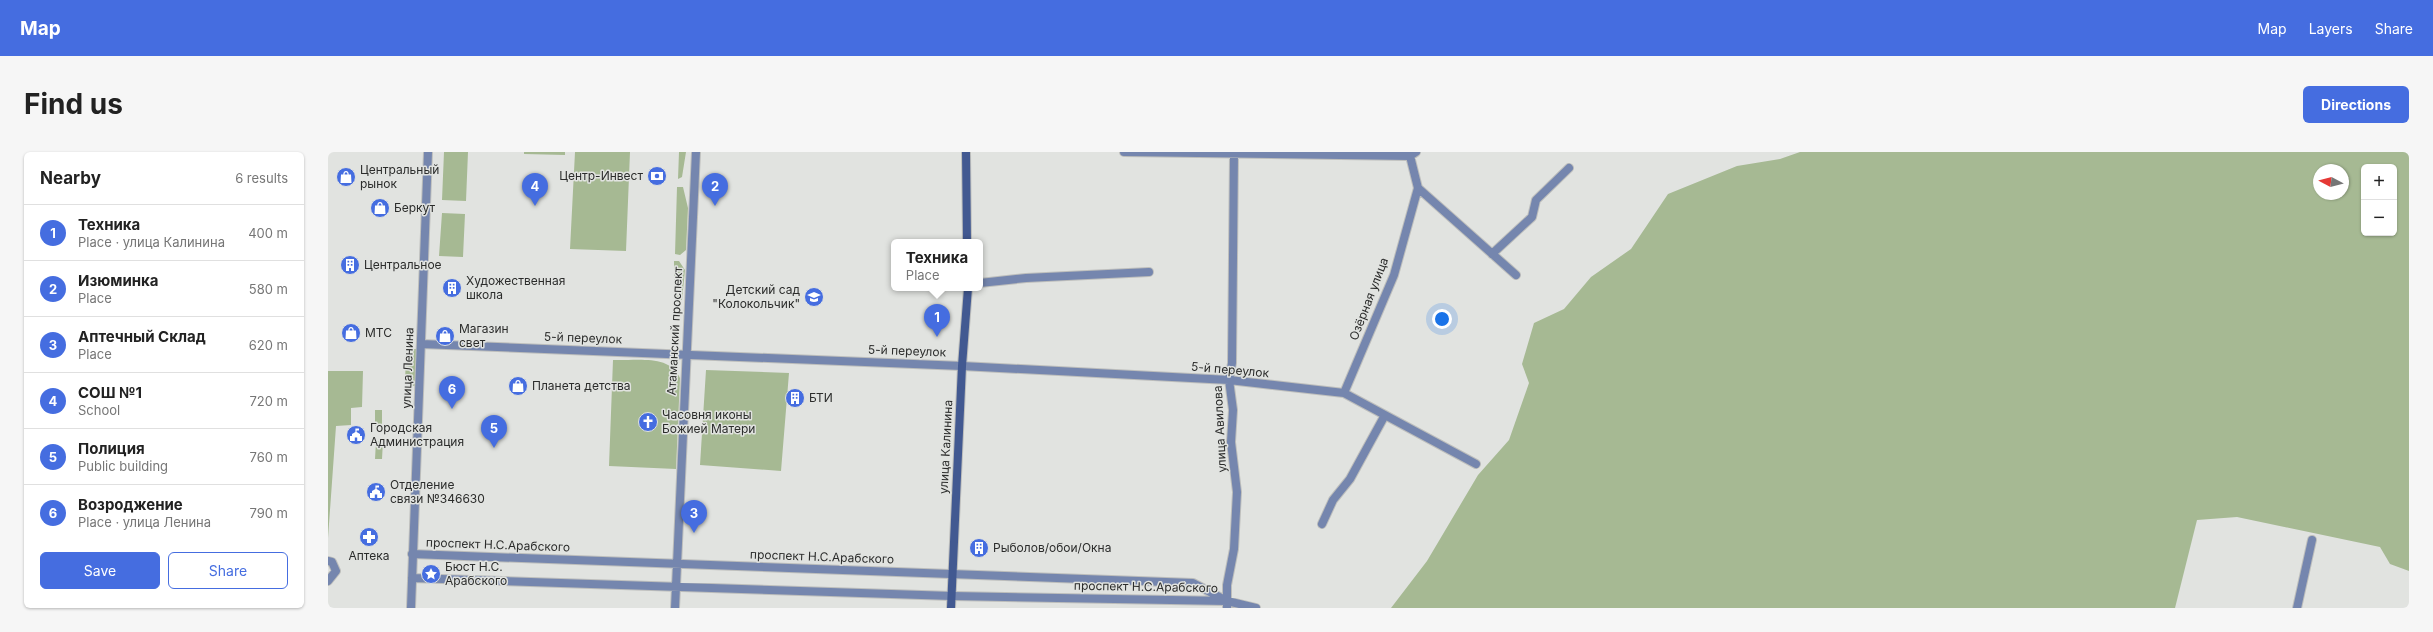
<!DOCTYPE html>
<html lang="en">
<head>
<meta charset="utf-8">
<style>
  :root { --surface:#fff; --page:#f6f6f6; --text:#222; --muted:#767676; --line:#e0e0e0; --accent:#456de0 }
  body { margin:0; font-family:Inter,sans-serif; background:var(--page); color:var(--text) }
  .controls { position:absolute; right:12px; top:12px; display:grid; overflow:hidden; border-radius:6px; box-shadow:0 1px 3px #0004 }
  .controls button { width:36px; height:36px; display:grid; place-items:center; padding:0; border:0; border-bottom:1px solid var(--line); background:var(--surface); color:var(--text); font:20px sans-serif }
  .compass { position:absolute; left:1985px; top:12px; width:36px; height:36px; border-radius:50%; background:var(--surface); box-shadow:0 1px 3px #0004; rotate:277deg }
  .you { position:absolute; left:1114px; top:167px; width:14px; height:14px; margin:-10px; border:3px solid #fff; border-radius:50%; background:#1a73e8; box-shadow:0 0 0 6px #1a73e833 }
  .badge { display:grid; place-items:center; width:26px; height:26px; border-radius:50%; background:var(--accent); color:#fff; font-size:13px; font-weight:700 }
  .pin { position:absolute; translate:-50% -33px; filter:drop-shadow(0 1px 2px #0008) }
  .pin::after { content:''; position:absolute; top:21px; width:14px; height:12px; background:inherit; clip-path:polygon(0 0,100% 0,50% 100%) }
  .popup { position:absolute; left:563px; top:87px; width:92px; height:52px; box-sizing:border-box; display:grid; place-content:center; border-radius:6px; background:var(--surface); filter:drop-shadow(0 1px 3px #0005); font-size:13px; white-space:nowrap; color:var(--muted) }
  .popup b { font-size:15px; color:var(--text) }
  .popup::after { content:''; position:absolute; left:50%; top:100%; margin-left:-8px; border:8px solid transparent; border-top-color:var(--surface) }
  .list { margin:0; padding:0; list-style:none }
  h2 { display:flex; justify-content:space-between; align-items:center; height:52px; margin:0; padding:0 16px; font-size:17px }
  h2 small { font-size:13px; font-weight:400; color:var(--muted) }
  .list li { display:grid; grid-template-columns:26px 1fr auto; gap:12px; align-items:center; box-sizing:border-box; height:56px; padding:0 16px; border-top:1px solid var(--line) }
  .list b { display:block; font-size:15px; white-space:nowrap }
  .list p { margin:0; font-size:13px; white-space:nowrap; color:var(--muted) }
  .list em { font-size:13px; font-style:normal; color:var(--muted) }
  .actions { display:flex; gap:8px; padding:12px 16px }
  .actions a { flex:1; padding:9px 0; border:1px solid var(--accent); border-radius:6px; text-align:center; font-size:14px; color:var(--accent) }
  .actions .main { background:var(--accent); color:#fff }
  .map { position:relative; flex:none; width:2081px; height:456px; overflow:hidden; border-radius:6px }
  header { display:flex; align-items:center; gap:24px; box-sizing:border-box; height:56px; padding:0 20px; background:var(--accent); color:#fff }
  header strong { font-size:19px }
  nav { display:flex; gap:22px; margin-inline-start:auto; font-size:14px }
  .intro { display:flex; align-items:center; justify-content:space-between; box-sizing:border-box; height:96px; padding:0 24px }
  h1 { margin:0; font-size:28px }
  .button { padding:10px 18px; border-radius:6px; background:var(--accent); color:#fff; font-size:14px; font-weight:700 }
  main { display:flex; gap:24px; padding:0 24px }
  aside { flex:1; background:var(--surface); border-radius:6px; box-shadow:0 1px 3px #0004 }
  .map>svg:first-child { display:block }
  .green { fill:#a6b993; fill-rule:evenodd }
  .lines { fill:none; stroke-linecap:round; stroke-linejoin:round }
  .minor-casing { stroke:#bdbebc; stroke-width:10 }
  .secondary-casing { stroke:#bdbebc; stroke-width:10 }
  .minor { stroke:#7586ae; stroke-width:8 }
  .secondary { stroke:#425991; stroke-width:8 }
  .labels { text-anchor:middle; stroke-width:3; stroke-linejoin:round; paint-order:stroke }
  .poi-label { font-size:12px; fill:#2b2c2b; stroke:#e1e3e0; text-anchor:start }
  .street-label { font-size:12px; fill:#2b2c2b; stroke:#e1e3e0 }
</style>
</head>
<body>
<header>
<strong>Map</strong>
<nav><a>Map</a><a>Layers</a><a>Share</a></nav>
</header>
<div class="intro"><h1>Find us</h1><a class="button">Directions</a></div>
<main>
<aside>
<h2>Nearby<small>6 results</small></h2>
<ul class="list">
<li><span class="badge">1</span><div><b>Техника</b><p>Place · улица Калинина</p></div><em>400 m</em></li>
<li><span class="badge">2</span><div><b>Изюминка</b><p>Place</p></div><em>580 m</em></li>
<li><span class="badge">3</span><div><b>Аптечный Склад</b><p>Place</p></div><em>620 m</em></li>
<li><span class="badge">4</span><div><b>СОШ №1</b><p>School</p></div><em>720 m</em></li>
<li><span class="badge">5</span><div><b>Полиция</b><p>Public building</p></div><em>760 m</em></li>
<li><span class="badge">6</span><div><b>Возроджение</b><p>Place · улица Ленина</p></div><em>790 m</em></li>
</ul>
<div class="actions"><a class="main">Save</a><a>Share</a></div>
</aside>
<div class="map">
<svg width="2081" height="456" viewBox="0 0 2081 456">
  <rect width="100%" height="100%" fill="#e1e3e0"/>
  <path class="green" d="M116,0h24l-2,49 -24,-1z
    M196,0h41v3l-41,-1z
    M247,0h55l-4,99 -56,-2z
    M351,0h7l-4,25 -4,2z
    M1472,0h609v419l-19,-7 -10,-17 -143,-30 -40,3 -22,88h-784l36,-47 51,-86 31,-35 20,-57 -7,-19 12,-41 30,-14 27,-32 40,-28 37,-55 69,-28 43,-7zM2036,15h30v66h-30zM1991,18h24v24h-24z
    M349,35h6l5,21 -2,42 -6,5 -5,-1z
    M114,61l23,1 -2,43 -24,-1z
    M346,109h5l6,9 -3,30h-6l-2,-16z
    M78,197h11l-1,37 -11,-1z
    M285,208c23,1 57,-6 67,18l-4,91 -67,-3z
    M378,218l83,3 -8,98 -81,-6z
    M0,219h35l-1,36 -11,1v17l-15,1 -8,112z
    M47,258h7v16h-7z
    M48,289h7l-1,18h-7z"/>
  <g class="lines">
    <g class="minor-casing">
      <path id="minor" d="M796,0l286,4 6,-4
        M1082,4l8,32 98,87
        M1164,102l40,-37 4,-17 33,-32
        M652,131l46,-5 123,-6
        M93,192l541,22 267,14 115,13 132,71
        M1016,241l50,-118 24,-87
        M994,372l11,-24 17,-21 35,-64
        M84,402l781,29 32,17
        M0,409l4,1 4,9 -8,10
        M84,426l540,18 275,5 29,7
        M83,456l17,-456
        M347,456l21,-456
        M899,456v-23l7,-36 3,-57 -6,-50 2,-32 -4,-30 3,-17 2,-211
        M1969,456l15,-68"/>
    </g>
    <g class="secondary-casing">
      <path id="secondary" d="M638,0l1,90
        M623,456l11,-242 6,-78"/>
    </g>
    <use href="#minor" class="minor"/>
    <use href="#secondary" class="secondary"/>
  </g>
  <defs>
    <g id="bank-disc" transform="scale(1)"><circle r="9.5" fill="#456de0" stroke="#e1e3e0"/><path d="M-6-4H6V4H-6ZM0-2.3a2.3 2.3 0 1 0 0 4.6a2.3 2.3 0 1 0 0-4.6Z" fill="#fff"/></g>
    <g id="shop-disc" transform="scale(1)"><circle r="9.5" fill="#456de0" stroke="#e1e3e0"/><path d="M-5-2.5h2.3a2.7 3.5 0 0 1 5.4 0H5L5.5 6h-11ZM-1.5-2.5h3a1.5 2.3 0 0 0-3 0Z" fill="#fff"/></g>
    <g id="building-disc" transform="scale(1)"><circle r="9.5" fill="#456de0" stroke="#e1e3e0"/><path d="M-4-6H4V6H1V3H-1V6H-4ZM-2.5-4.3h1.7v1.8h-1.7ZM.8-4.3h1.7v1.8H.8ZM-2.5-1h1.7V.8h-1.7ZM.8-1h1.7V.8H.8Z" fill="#fff"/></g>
    <g id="school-disc" transform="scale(1)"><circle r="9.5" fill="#456de0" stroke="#e1e3e0"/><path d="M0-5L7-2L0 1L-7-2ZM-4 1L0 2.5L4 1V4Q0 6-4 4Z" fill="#fff"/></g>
    <g id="church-disc" transform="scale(1)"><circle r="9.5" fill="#456de0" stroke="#e1e3e0"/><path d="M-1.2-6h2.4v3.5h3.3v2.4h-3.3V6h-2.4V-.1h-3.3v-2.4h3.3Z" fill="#fff"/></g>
    <g id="civic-disc" transform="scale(1)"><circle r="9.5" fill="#456de0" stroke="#e1e3e0"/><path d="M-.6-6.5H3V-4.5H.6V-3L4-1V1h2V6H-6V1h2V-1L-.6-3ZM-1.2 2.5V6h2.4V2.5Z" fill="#fff"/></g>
    <g id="pharmacy-disc" transform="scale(1)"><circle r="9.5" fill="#456de0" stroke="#e1e3e0"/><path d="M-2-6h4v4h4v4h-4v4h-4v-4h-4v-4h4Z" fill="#fff"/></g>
    <g id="sight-disc" transform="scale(1)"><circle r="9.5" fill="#456de0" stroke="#e1e3e0"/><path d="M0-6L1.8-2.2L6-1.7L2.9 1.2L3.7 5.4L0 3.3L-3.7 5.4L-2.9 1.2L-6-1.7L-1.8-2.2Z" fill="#fff"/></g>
  </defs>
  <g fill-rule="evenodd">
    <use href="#bank-disc" x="329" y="24"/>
    <use href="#shop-disc" x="18" y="25"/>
    <use href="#shop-disc" x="52" y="56"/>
    <use href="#building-disc" x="22" y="113"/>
    <use href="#building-disc" x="124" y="136"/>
    <use href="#school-disc" x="486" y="145"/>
    <use href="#shop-disc" x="23" y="181"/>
    <use href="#shop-disc" x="117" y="184"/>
    <use href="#shop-disc" x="190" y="234"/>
    <use href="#building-disc" x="467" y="246"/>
    <use href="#church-disc" x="320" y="270"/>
    <use href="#civic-disc" x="28" y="283"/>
    <use href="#civic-disc" x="48" y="340"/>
    <use href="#pharmacy-disc" x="41" y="385"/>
    <use href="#building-disc" x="651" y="396"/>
    <use href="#sight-disc" x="103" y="422"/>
  </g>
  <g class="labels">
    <g class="poi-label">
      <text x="32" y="22">Центральный<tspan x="32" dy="14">рынок</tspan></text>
      <text x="315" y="28" text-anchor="end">Центр-Инвест</text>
      <text x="66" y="60">Беркут</text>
      <text x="36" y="117">Центральное</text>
      <text x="138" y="133">Художественная<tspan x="138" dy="14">школа</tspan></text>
      <text x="472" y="142" text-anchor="end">Детский сад<tspan x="472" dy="14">"Колокольчик"</tspan></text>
      <text x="131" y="181">Магазин<tspan x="131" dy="14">свет</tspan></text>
      <text x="37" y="185">МТС</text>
      <text x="204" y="238">Планета детства</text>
      <text x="481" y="250">БТИ</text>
      <text x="334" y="267">Часовня иконы<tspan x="334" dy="14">Божией Матери</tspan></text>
      <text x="42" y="280">Городская<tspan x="42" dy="14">Администрация</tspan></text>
      <text x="62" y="337">Отделение<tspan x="62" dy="14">связи №346630</tspan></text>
      <text x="665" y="400">Рыболов/обои/Окна</text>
      <text x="41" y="408" text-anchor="middle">Аптека</text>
      <text x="117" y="419">Бюст Н.С.<tspan x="117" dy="14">Арабского</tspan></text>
    </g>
    <g class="street-label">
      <text transform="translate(1041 147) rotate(-69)" y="4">Озёрная улица</text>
      <text transform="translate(347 179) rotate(-87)" y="4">Атаманский проспект</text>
      <text transform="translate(255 186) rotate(2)" y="4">5-й переулок</text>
      <text transform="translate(579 199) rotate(2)" y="4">5-й переулок</text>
      <text transform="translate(80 216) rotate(-88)" y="4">улица Ленина</text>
      <text transform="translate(902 218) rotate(5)" y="4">5-й переулок</text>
      <text transform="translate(892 277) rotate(-93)" y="4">улица Авилова</text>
      <text transform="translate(618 295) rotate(-87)" y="4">улица Калинина</text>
      <text transform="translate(170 393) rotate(2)" y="4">проспект Н.С.Арабского</text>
      <text transform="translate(494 405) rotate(2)" y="4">проспект Н.С.Арабского</text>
      <text transform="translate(818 435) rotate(1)" y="4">проспект Н.С.Арабского</text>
    </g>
  </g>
</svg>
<div class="controls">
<button>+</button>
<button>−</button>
</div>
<svg class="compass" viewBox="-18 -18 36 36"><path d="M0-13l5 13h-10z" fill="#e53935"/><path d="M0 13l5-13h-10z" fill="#767676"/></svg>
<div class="you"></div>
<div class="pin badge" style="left:609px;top:185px">1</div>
<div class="popup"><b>Техника</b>Place</div>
<div class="pin badge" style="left:387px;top:54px">2</div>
<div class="pin badge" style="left:366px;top:381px">3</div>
<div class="pin badge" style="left:207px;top:54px">4</div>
<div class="pin badge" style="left:166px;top:296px">5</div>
<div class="pin badge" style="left:124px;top:257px">6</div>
</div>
</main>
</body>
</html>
